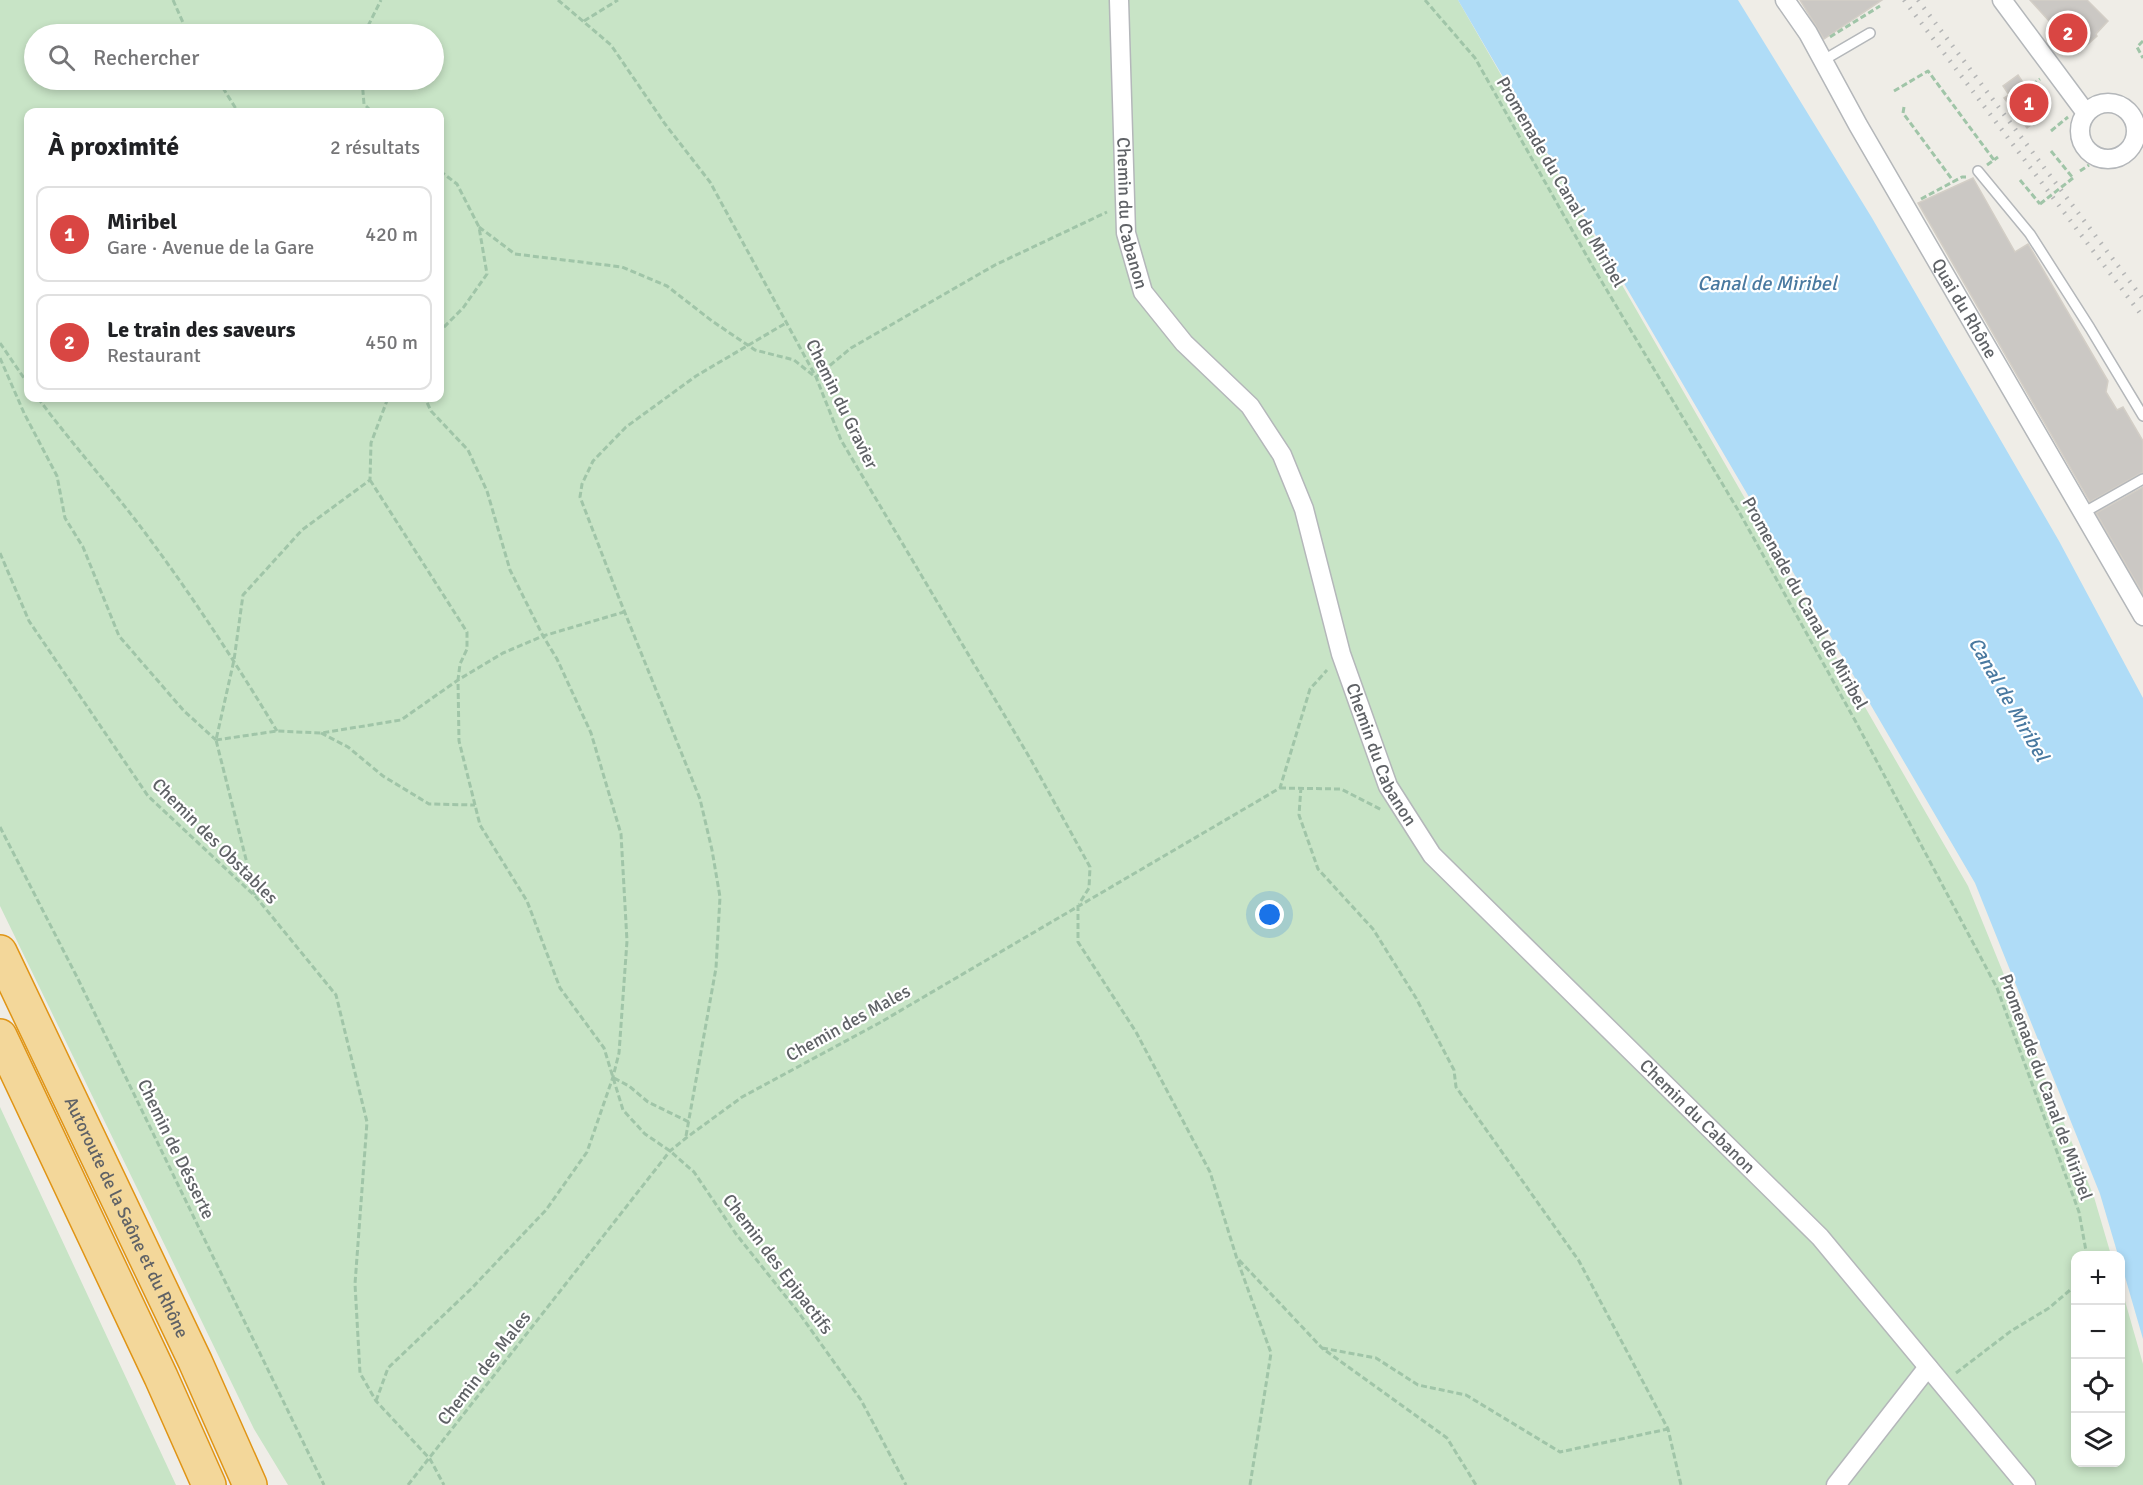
<!DOCTYPE html>
<html lang="fr">
<head>
<meta charset="utf-8">
<style>
  :root { --surface:#fff; --page:#f2f2f2; --text:#202124; --muted:#757577; --line:#e0e0e0; --accent:#d94643 }
  body { margin:0; font-family:Signika,sans-serif; background:var(--page); color:var(--text) }
  .controls { position:absolute; right:18px; bottom:18px; display:grid; overflow:hidden; border-radius:12px; box-shadow:0 3px 9px #0003 }
  .controls button { width:54px; height:54px; display:grid; place-items:center; padding:0; border:0; border-bottom:2px solid var(--line); background:var(--surface); color:var(--text); font:30px sans-serif }
  .you { position:absolute; left:1270px; top:915px; width:21px; height:21px; margin:-15px; border:4px solid #fff; border-radius:50%; background:#1a73e8; box-shadow:0 0 0 9px #1a73e833 }
  .badge { display:grid; place-items:center; width:39px; height:39px; border-radius:50%; background:var(--accent); color:#fff; font-size:20px; font-weight:700 }
  .pin { position:absolute; translate:-50% -50%; border:3px solid #fff; box-shadow:0 2px 6px #0006 }
  .list { margin:0; padding:0; list-style:none }
  h2 { display:flex; justify-content:space-between; align-items:center; height:78px; margin:0; padding:0 24px; font-size:26px }
  h2 small { font-size:20px; font-weight:400; color:var(--muted) }
  .list li { display:grid; grid-template-columns:39px 1fr auto; gap:18px; align-items:center; box-sizing:border-box; height:96px; margin:0 12px 12px; padding:0 12px; border:2px solid var(--line); border-radius:12px }
  .list b { display:block; font-size:22px; white-space:nowrap }
  .list p { margin:0; font-size:20px; white-space:nowrap; color:var(--muted) }
  .list em { font-size:20px; font-style:normal; color:var(--muted) }
  .icon { flex:none; width:33px; height:33px; fill:none; stroke:currentColor; stroke-width:2; stroke-linecap:round; stroke-linejoin:round }
  .map { position:relative; flex:none; width:2143px; height:1485px; overflow:hidden }
  .search { position:absolute; background:var(--surface); box-shadow:0 3px 9px #0003; left:24px; top:24px; width:420px; height:66px; display:flex; align-items:center; gap:15px; box-sizing:border-box; padding:0 21px; border-radius:33px; color:var(--muted); font-size:22px }
  .panel { position:absolute; background:var(--surface); box-shadow:0 3px 9px #0003; left:24px; top:108px; width:420px; height:294px; border-radius:12px }
  .map>svg:first-child { display:block }
  .green { fill:#c8e4c6; fill-rule:evenodd }
  .water { fill:#afdcf7 }
  .building { fill:#cbc8c4; stroke:#d3cec6; stroke-width:1.5 }
  .lines { fill:none; stroke-linecap:round; stroke-linejoin:round }
  .service-casing { stroke:#b4b7ba; stroke-width:12 }
  .minor-casing { stroke:#b4b7ba; stroke-width:21 }
  .motorway-casing { stroke:#e09516; stroke-width:36 }
  .path { stroke:#a0c5a8; stroke-width:3; stroke-dasharray:6 3; stroke-linecap:butt }
  .service { stroke:#fff; stroke-width:9 }
  .minor { stroke:#fff; stroke-width:18 }
  .motorway { stroke:#f3d79a; stroke-width:33 }
  .rail { stroke:#b5b6b6; stroke-width:4.5; stroke-dasharray:1.5 8; stroke-linecap:butt }
  .path-bridge { stroke:#a0c5a8; stroke-width:3; stroke-dasharray:6 3; stroke-linecap:butt }
  .labels { text-anchor:middle; stroke-width:4.5; stroke-linejoin:round; paint-order:stroke }
  .street-label { font-size:18px; fill:#5f6266; stroke:#fff }
  .water-label { font-size:20px; font-style:italic; fill:#4979a0; stroke:#fff }
</style>
</head>
<body>
<div class="map">
<svg width="2143" height="1485" viewBox="0 0 2143 1485">
  <rect width="100%" height="100%" fill="#efede7"/>
  <path class="green" d="M0,0h1458l510,886 126,311 17,58 -35,1v206h44l1,-175 22,77v121h-1855l-34,-56 -254,-523zM34,34h400v46h-400zM28,112h412v286h-412z
    M0,1107l176,378h-176z"/>
  <path class="water" d="M1458,0h280l134,218 187,323 84,157v641l-22,-76 -1,-7 -2,-1 -18,-61 -125,-311z"/>
  <path class="building" d="M1800,0h82l-58,39z
    M2030,0h57l21,21 -12,13 1,2 -19,17z
    M2018,75l6,9 3,-2 22,30 -22,16 -23,-30 5,-3 -6,-9z
    M1973,178l42,74 13,-8 80,137 -2,11 11,18 6,-3 20,34v31l-53,30 -172,-299z
    M2143,487v107l-47,-81z"/>
  <g class="lines">
    <g class="service-casing">
      <path id="service" d="M1822,61l48,-28
        M1978,171l52,63 60,94 53,88
        M2083,513l60,-34"/>
    </g>
    <g class="minor-casing">
      <g id="minor">
        <path id="s1" d="M1119,0l7,233 17,59 41,51 66,63 32,49 22,54 37,145 47,132 44,69 388,382 206,248"/>
        <path id="s2" d="M1785,0l23,33 50,92 285,491"/>
        <path d="M2002,0l84,113"/>
        <circle cx="2108" cy="131" r="28"/>
        <path d="M1836,1485l92,-118"/>
      </g>
    </g>
    <g class="motorway-casing">
      <g id="motorway">
        <path id="s3" d="M0,952l195,409 55,124"/>
        <path d="M0,1036l161,341 48,108"/>
      </g>
    </g>
    <path class="path" d="M173,0l15,34
      M558,0l53,45 54,79 45,58 106,195 25,63 190,320 59,107 -1,21 -10,16
      M1425,0l50,58 118,209 145,243 119,214 140,264 82,224 7,39 -1,5
      M584,21l34,-21
      M364,34l17,-34
      M1830,37l50,-31
      M2054,41l7,-6
      M2143,41l-6,6 6,11
      M218,80l20,32
      M362,80l2,24 8,8
      M2032,85l8,-6
      M1894,91l34,-20 66,89
      M1904,107l-1,6 51,69
      M2051,131l17,-14
      M2051,151l22,27
      M1987,165l11,-8
      M440,171l17,13 22,43 8,47 -24,34 -23,23
      M2080,171l9,-6
      M2020,180l20,24
      M1921,199l41,-22h4
      M479,227l36,27 107,13 45,19 45,35 43,29 39,10 20,16
      M0,343l28,41
      M0,358l24,55 33,63 8,42 18,29 36,89 65,75 32,29
      M816,377l35,-29 144,-83 112,-53
      M38,398c34,46 73,89 108,136 47,63 90,129 131,197
      M370,480l97,152v17l-7,15 -2,16 1,61 21,84 47,76 33,87 44,60 19,62 22,24 25,17 24,21 42,62 63,79 62,87 45,85
      M0,553l29,68 119,175 108,101 80,98 31,127 -12,162 5,89 16,28 54,58 14,26
      M321,733l27,14 35,29 46,28 46,1
      M216,740l61,-9 44,2 80,-13 57,-40 45,-27 40,-17 81,-24
      M1301,787l-2,28 19,54 55,60 43,69 38,72 2,17 123,174 89,168 13,56
      M1280,788l61,1 41,21
      M0,827l78,152 246,506
      M255,895l-39,-155 18,-80 9,-65 59,-65 68,-50 1,-37 17,-45
      M1078,905v37l58,90 74,140 27,87 34,94 -21,132
      M614,1078l15,8 19,16 41,20
      M686,1136l30,-168 4,-71 -8,-47 -12,-51 -81,-201 -39,-101 2,-13 11,-23 33,-34 70,-51 90,-53
      M1239,1260l83,88 125,90 29,47
      M1322,1348l54,10 42,27 48,10 94,57 108,-23
      M1956,1373l55,-42 38,-23 27,-23
      M376,1401l12,-33 83,-79 75,-79 41,-58 26,-75 6,-24 8,-112 -6,-107 -30,-101 -34,-74 -14,-23 -33,-66 -23,-79 -19,-41 -37,-39 -6,-13
      M408,1485l262,-334 16,-13 56,-41 139,-75 399,-234 30,-99 17,-19"/>
    <use href="#service" class="service"/>
    <use href="#minor" class="minor"/>
    <use href="#motorway" class="motorway"/>
    <path class="rail" d="M1904,0l239,317
      M1918,0l225,299"/>
    <path class="path-bridge" d="M2040,204l33,-26"/>
  </g>
  <g class="labels">
    <g class="street-label">
      <text transform="translate(1561 182) rotate(60)" y="6">Promenade du Canal de Miribel</text>
      <text dy="6" stroke="none"><textPath href="#s1" startOffset="214">Chemin du Cabanon</textPath></text>
      <text dy="6" stroke="none"><textPath href="#s2" startOffset="357">Quai du Rhône</textPath></text>
      <text transform="translate(842 404) rotate(64)" y="6">Chemin du Gravier</text>
      <text transform="translate(1805 603) rotate(61)" y="6">Promenade du Canal de Miribel</text>
      <text dy="6" stroke="none"><textPath href="#s1" startOffset="826">Chemin du Cabanon</textPath></text>
      <text transform="translate(215 841) rotate(45)" y="6">Chemin des Obstables</text>
      <text transform="translate(848 1023) rotate(-29)" y="6">Chemin des Males</text>
      <text transform="translate(2046 1087) rotate(70)" y="6">Promenade du Canal de Miribel</text>
      <text dy="6" stroke="none"><textPath href="#s1" startOffset="1312">Chemin du Cabanon</textPath></text>
      <text transform="translate(176 1149) rotate(64)" y="6">Chemin de Désserte</text>
      <text dy="6" stroke="none"><textPath href="#s3" startOffset="294">Autoroute de la Saône et du Rhône</textPath></text>
      <text transform="translate(778 1264) rotate(53)" y="6">Chemin des Epipactifs</text>
      <text transform="translate(484 1368) rotate(-52)" y="6">Chemin des Males</text>
    </g>
    <g class="water-label">
      <text x="1767" y="290">Canal de Miribel</text>
      <text transform="translate(2009 699) rotate(60)" y="7">Canal de Miribel</text>
    </g>
  </g>
</svg>
<div class="controls">
<button>+</button>
<button>−</button>
<button><svg class="icon" aria-label="locate" viewBox="0 0 24 24"><circle cx="12" cy="12" r="6"/><path d="M12 2v4M12 18v4M2 12h4M18 12h4"/></svg></button>
<button><svg class="icon" aria-label="layers" viewBox="0 0 24 24"><path d="M12 4l9 5-9 5-9-5zM3 14l9 5 9-5"/></svg></button>
</div>
<div class="you"></div>
<div class="pin badge" style="left:2029px;top:103px">1</div>
<div class="pin badge" style="left:2068px;top:33px">2</div>
<div class="search"><svg class="icon" aria-label="search" viewBox="0 0 24 24"><circle cx="10" cy="10" r="6"/><path d="M15 15l6 6"/></svg>Rechercher</div>
<section class="panel">
<h2>À proximité<small>2 résultats</small></h2>
<ul class="list">
<li><span class="badge">1</span><div><b>Miribel</b><p>Gare · Avenue de la Gare</p></div><em>420 m</em></li>
<li><span class="badge">2</span><div><b>Le train des saveurs</b><p>Restaurant</p></div><em>450 m</em></li>
</ul>
</section>
</div>
</body>
</html>
